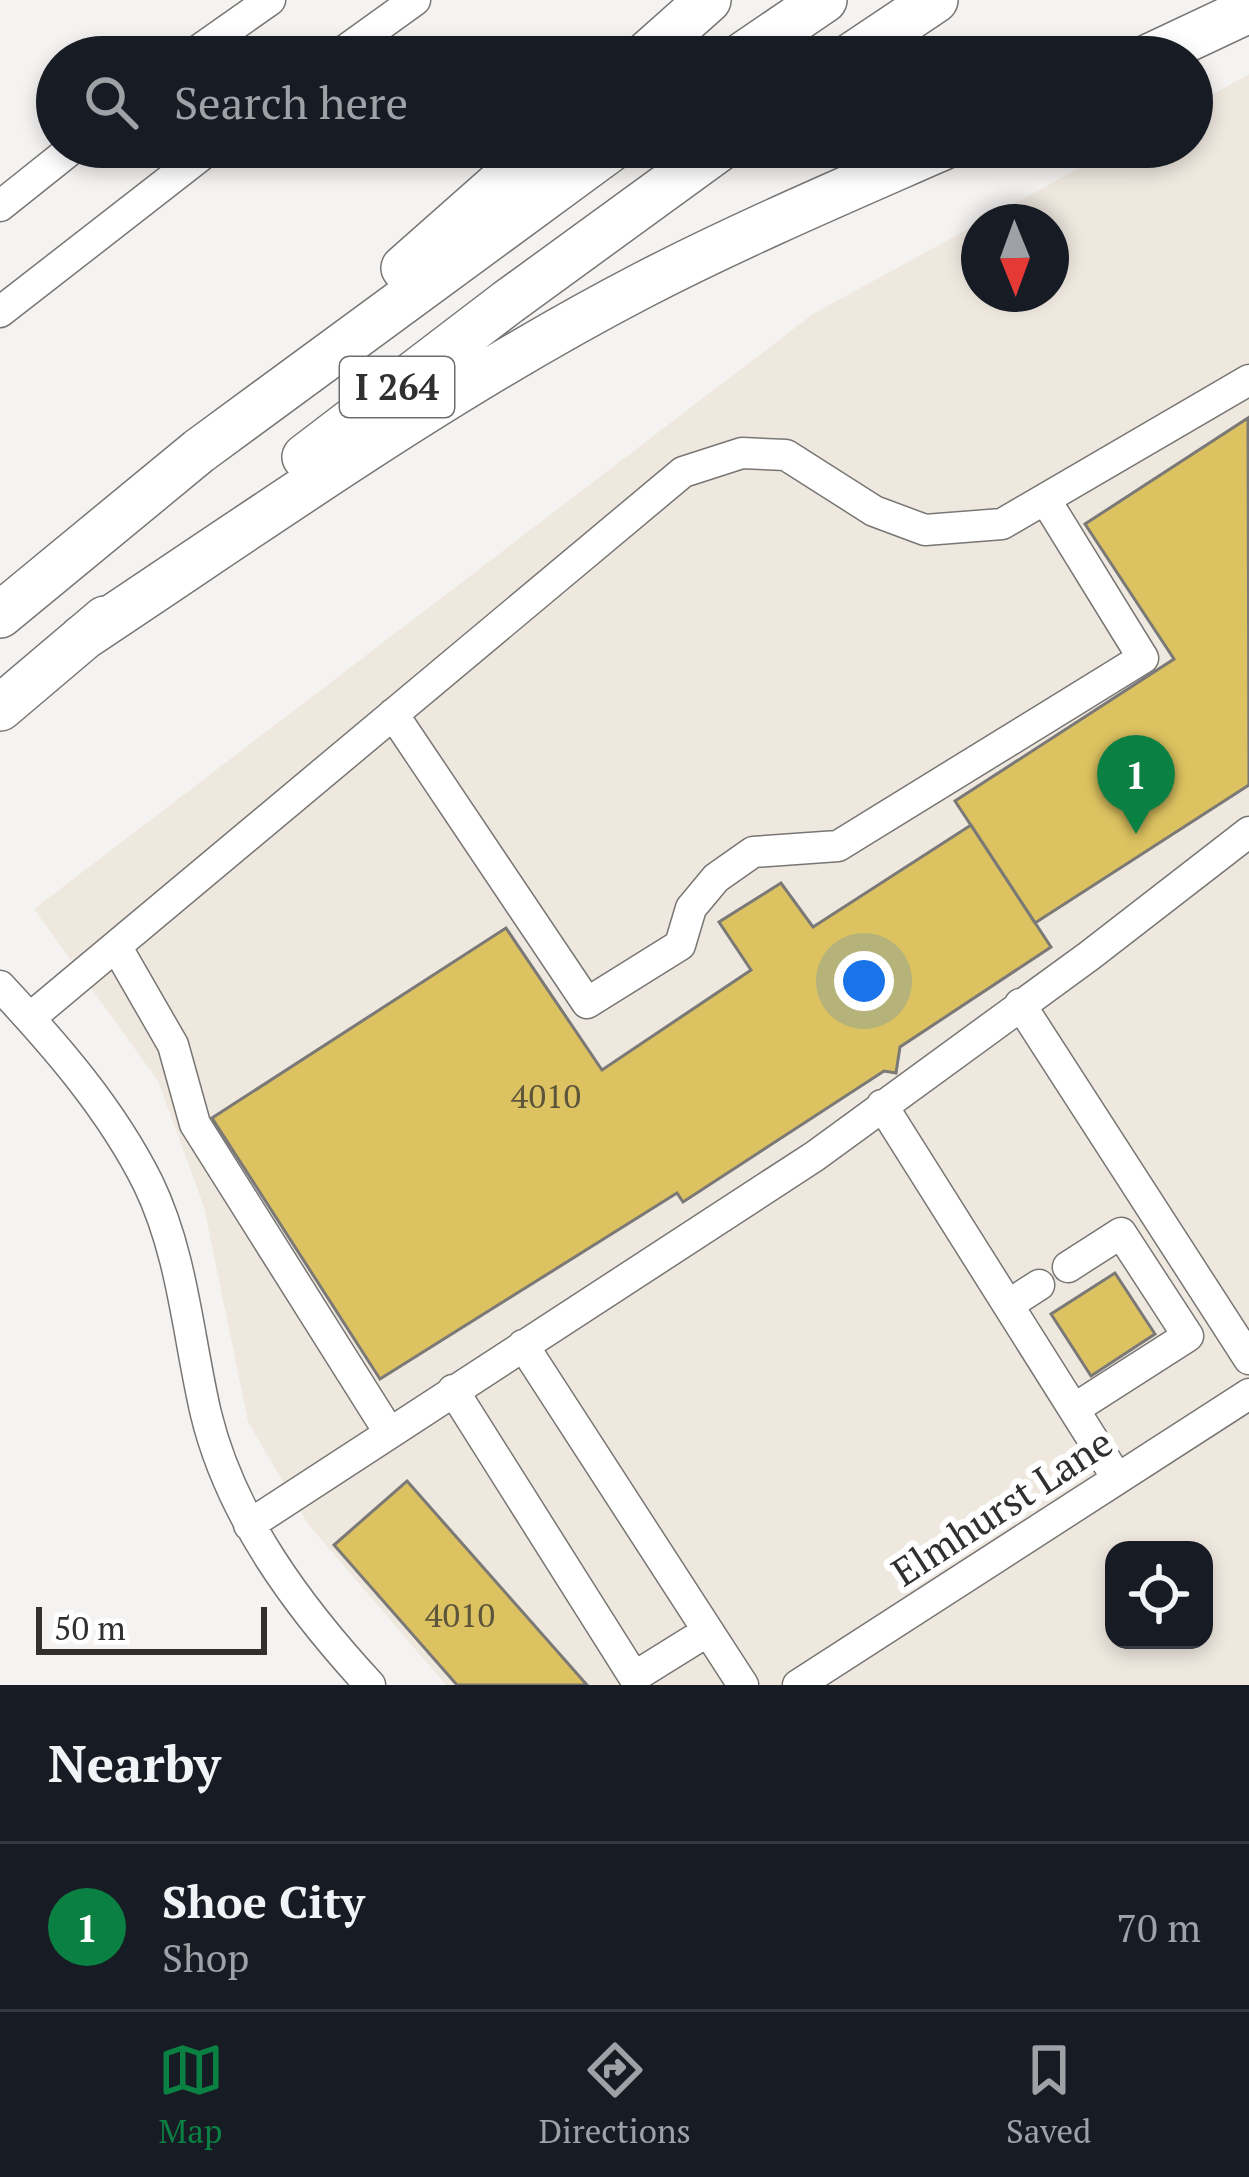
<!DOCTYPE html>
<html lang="en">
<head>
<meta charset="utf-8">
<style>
  :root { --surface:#171b24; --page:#20242c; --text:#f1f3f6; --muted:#9ea1a6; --line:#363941; --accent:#0b8043 }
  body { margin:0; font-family:"PT Serif",serif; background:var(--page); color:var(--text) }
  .controls { position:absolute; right:36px; bottom:36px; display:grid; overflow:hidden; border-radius:24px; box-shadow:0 6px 18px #0003 }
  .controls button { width:108px; height:108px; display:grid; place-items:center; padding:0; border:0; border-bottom:3px solid var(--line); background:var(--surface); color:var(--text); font:60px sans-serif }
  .compass { position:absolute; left:961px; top:204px; width:108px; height:108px; border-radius:50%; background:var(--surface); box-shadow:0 6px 18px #0003; rotate:179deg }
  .scale { position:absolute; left:36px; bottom:30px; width:231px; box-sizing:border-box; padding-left:12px; border:6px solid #31302f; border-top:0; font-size:33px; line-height:42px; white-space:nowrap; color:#31302f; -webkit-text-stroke:9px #fff; paint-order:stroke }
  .you { position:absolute; left:864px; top:981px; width:42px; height:42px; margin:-30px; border:9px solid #fff; border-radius:50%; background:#1a73e8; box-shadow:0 0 0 18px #1a73e833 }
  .badge { display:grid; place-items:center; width:78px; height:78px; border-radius:50%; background:var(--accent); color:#fff; font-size:39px; font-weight:700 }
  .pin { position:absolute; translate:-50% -99px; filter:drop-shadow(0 3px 6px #0008) }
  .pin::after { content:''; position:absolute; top:63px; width:42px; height:36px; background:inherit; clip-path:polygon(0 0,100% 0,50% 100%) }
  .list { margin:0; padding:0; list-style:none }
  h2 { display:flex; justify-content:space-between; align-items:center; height:156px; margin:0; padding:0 48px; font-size:51px }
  h2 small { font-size:39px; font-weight:400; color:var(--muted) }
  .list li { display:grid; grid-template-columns:78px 1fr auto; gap:36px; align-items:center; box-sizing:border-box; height:168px; padding:0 48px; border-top:3px solid var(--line) }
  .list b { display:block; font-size:45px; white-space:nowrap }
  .list p { margin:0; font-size:39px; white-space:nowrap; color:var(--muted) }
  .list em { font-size:39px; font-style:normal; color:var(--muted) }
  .icon { flex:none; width:66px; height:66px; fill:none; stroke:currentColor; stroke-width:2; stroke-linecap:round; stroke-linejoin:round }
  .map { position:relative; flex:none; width:1249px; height:1685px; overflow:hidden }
  .search { position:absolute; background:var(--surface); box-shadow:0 6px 18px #0003; left:36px; right:36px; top:36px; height:132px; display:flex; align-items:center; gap:30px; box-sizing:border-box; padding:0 42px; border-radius:66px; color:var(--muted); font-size:45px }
  .sheet { height:324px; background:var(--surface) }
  nav { display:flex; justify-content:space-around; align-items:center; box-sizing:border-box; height:168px; border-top:3px solid var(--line); background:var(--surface); font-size:33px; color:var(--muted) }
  nav a { display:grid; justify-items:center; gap:6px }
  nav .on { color:var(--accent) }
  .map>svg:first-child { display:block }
  .built { fill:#efe8df; fill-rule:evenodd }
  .building { fill:#dcc260; stroke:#7a7977; stroke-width:3 }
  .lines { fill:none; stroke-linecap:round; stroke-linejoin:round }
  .minor-casing { stroke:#787674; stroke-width:33 }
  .highway-casing { stroke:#787674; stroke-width:48 }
  .minor { stroke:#fff; stroke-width:30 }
  .highway { stroke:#fff; stroke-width:45 }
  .labels { text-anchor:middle; stroke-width:12; stroke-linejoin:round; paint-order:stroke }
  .number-label { font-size:33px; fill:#5c543b }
  .shield { fill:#fff; stroke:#6f6e6d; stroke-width:3 }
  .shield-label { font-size:36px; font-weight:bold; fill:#31302f }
  .street-label { font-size:39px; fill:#31302f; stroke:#fff }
</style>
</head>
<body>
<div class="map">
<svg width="1249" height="1685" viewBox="0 0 1249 1685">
  <rect width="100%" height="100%" fill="#f5f3f1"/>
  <path class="built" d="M1249,74v1611h-803l-138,-161 -60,-102 -44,-215 -46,-126 -124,-172 779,-595 166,-91v71h72v-72h-70l136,-75h75v-41zM1114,1550h90v90h-90z"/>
  <path class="building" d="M1248,418l1,367 -214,138 -80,-122 219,-142 -89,-135z
    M971,825l80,122 -151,100 -4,26 -12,-2 -201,131 -6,-9 -297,186 -168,-261 294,-190 96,142 149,-100 -32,-48 62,-39 32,44z
    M1115,1273l40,61 -64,42 -40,-62z
    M407,1481l180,204h-130l-123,-140z"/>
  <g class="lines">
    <g class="minor-casing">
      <path id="minor" d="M189,57l81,-57
        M336,57l79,-57
        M0,206l74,-59
        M0,312l212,-165
        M393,714l194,289 93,-58 11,-37 25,-30 37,-26 85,-6 305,-188 -98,-159
        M116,946l57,99 22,79 194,308
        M0,986c56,60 111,123 148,197 35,72 40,154 58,231 25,103 93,194 164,271
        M1020,1004l229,355
        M30,1018l653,-546 59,-19 44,2 88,56 51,19 77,-6 247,-144
        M882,1105l235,373
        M1068,1267l53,-34 67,103 -114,73
        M1008,1305l31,-20
        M523,1345l220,340
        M453,1390l181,287 74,-46
        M249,1525l566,-369 274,-200 160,-124
        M798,1685l451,-291"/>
    </g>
    <g class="highway-casing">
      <path id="highway" d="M644,57l64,-57
        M740,57l84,-57
        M850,57l85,-57
        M1149,57l100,-47
        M404,268l137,-121
        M305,457l203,-155 213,-155
        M0,615l199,-164 414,-304
        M82,638c184,-122 366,-252 563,-354 97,-50 198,-93 298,-137
        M0,708l105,-89"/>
    </g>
    <use href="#minor" class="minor"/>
    <use href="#highway" class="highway"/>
  </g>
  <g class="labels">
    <g class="number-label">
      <text x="546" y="1108">4010</text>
      <text x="460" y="1627">4010</text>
    </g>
    <rect class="shield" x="340" y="357" width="114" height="60" rx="9"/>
    <g class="shield-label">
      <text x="397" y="400">I 264</text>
    </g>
    <g class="street-label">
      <text transform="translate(1002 1507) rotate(-33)" y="14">Elmhurst Lane</text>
    </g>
  </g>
</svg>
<div class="controls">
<button><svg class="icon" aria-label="locate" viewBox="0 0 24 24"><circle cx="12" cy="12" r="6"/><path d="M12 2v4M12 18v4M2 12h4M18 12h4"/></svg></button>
</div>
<svg class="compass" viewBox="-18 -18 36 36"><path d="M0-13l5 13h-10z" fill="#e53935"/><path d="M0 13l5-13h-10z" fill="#9ea1a6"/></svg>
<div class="scale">50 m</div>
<div class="you"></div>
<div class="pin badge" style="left:1136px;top:834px">1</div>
<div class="search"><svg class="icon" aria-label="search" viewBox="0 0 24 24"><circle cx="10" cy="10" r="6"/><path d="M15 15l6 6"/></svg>Search here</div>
</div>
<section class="sheet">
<h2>Nearby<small></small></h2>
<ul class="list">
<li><span class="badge">1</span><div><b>Shoe City</b><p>Shop</p></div><em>70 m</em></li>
</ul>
</section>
<nav>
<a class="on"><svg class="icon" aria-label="map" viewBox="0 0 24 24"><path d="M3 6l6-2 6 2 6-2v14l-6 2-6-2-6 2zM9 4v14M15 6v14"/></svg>Map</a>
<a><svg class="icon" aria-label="directions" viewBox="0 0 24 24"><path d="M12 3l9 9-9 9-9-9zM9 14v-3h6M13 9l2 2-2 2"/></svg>Directions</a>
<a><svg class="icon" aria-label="saved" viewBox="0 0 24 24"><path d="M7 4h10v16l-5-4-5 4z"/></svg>Saved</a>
</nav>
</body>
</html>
